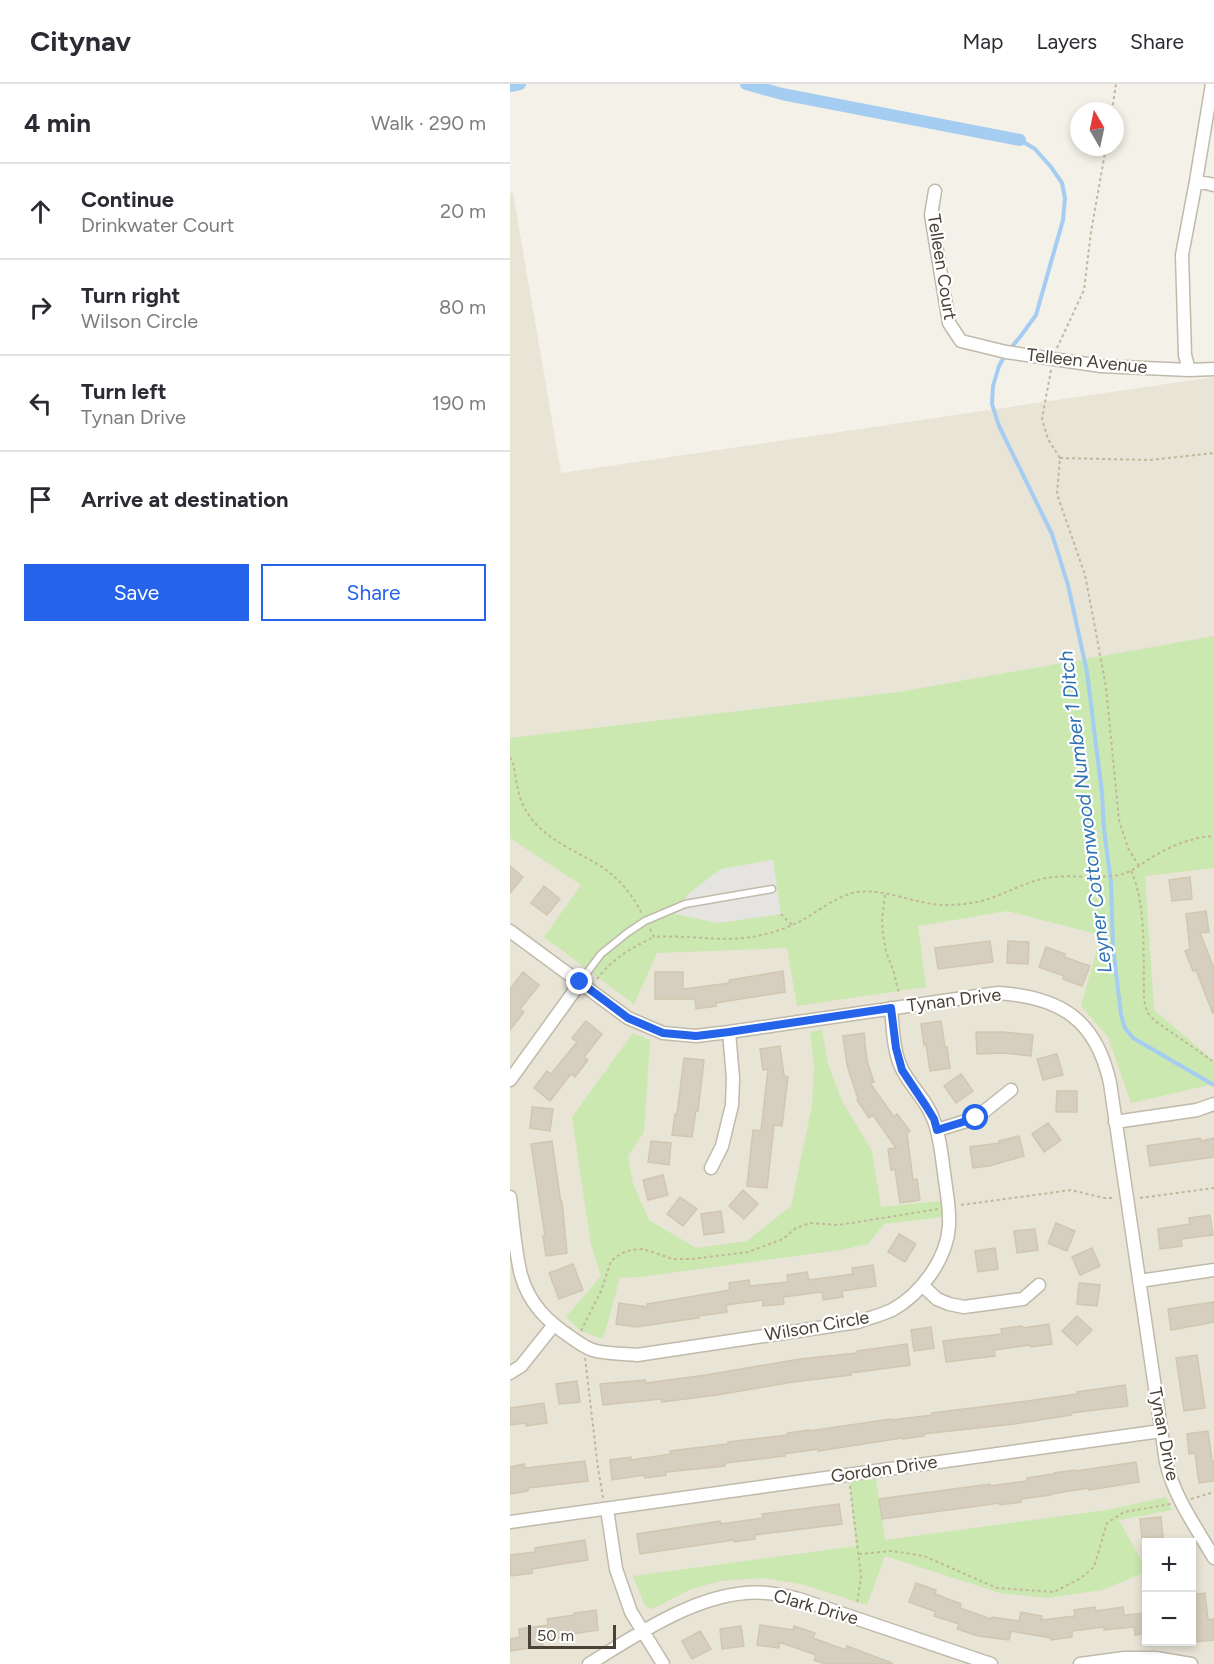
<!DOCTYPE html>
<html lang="en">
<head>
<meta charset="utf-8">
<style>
  :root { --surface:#fff; --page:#f7f7f7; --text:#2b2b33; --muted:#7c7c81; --line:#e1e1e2; --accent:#2563eb }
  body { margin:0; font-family:Figtree,sans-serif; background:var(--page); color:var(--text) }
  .controls { position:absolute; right:18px; bottom:18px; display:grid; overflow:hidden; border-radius:0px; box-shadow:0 3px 9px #0003 }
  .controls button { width:54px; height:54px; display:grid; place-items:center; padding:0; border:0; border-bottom:2px solid var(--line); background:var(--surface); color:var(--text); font:30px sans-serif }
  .compass { position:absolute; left:560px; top:18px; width:54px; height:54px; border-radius:50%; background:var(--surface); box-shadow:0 3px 9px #0003; rotate:351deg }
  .scale { position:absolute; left:18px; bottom:15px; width:88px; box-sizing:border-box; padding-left:6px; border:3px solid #484237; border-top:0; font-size:16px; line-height:21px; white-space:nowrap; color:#484237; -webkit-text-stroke:4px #fff; paint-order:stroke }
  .stop { position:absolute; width:18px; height:18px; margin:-14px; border:4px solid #2563eb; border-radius:50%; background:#fff }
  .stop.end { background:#2563eb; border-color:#fff; box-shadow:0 2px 6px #0008 }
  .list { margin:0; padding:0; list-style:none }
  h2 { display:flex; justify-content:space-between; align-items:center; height:78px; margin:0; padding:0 24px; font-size:26px }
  h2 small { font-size:20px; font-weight:400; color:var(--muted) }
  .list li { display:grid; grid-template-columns:39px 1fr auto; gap:18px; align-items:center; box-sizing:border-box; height:96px; padding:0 24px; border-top:2px solid var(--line) }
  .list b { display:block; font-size:22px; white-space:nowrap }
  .list p { margin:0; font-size:20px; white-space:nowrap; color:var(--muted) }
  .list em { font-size:20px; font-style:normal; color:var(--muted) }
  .actions { display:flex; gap:12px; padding:18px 24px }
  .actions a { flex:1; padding:14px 0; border:2px solid var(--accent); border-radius:0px; text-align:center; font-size:21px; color:var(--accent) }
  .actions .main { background:var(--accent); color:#fff }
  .icon { flex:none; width:33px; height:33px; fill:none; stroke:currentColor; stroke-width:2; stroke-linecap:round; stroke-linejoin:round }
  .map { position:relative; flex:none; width:704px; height:1580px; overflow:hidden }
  header { display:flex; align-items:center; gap:36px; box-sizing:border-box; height:84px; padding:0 30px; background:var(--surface); border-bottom:2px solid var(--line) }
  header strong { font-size:28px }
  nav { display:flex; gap:33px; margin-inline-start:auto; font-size:21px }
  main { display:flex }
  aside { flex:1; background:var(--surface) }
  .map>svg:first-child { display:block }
  .residential { fill:#e8e4d6; fill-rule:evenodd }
  .green { fill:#cbe8b1 }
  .parking { fill:#e5e4e0 }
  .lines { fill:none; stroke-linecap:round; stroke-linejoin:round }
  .stream { stroke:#a5ccf1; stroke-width:4 }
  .canal { stroke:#a5ccf1; stroke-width:12 }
  .building { fill:#d6cebe; stroke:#d1c7b1; stroke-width:1.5 }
  .lane-casing { stroke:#c0baab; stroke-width:9 }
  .street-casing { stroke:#c0baab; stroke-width:15 }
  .path { stroke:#c2b79c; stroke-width:2; stroke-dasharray:3 3; stroke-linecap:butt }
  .lane { stroke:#fff; stroke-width:6 }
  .street { stroke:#fff; stroke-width:12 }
  .route { stroke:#2563eb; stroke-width:8 }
  .labels { text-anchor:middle; stroke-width:4.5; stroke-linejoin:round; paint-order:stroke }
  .street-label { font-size:18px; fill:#484237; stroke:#fff }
  .water-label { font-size:20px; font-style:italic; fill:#2f72b4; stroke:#fff }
</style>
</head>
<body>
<header>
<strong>Citynav</strong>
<nav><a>Map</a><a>Layers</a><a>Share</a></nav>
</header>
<main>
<aside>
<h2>4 min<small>Walk · 290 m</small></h2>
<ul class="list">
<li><svg class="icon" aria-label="ahead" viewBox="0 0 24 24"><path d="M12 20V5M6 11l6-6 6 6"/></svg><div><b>Continue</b><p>Drinkwater Court</p></div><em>20 m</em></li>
<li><svg class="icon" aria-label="right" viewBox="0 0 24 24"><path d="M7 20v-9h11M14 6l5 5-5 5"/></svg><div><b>Turn right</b><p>Wilson Circle</p></div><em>80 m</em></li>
<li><svg class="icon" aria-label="left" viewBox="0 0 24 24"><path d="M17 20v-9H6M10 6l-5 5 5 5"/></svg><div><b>Turn left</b><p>Tynan Drive</p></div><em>190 m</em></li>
<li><svg class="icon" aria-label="arrive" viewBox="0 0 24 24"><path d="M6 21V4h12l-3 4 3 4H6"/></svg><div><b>Arrive at destination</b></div></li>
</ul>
<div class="actions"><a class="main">Save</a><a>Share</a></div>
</aside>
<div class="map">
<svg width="704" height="1580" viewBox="0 0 704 1580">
  <rect width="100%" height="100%" fill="#f4f1e8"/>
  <path class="residential" d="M0,109h3l48,280 653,-96v1287h-704zM636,1458h46v100h-46z"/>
  <path class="green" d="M704,552v232l-69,8 9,134 60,51v23l-83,19 -23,-66 -27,-31 20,-71 -94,-24 -89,15 8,61 -129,19 -10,-58 -130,5 -23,51 -90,-67 37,-52 -71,-47v-100l389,-46z
    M312,946l6,34 14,37 30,50 9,56 60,-6 1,16 -58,7 -16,20 -27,6 -201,27 -20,1 -17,61 -22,-8 -15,-14 35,-41 -10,-31 -19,-128 61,-84 17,7 -6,92 -16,24 5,28 16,36 47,28 51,-7 44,-35 21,-100 2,-40 -4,-34z
    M366,1395l9,61 222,-30 59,-13 6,13 -53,10 27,49v3l-44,18 -56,8 -46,-5 -115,-37 -18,49 -66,-21 -39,-6 -41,3 -30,8 -39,20 -7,-3 -12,-30 223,-30 -7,-66z"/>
  <path class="parking" d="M263,776l8,54 -63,9 -44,-9 15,-21 32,-24z"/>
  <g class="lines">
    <path class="stream" d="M500,265l10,-12 16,-22 27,-95 2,-22 -3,-15 -11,-16 -16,-18 -15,-9
      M495,271l-6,11 -6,20 -1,18 7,22 53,108 16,51 19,87 15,121 2,36 7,53 2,64 8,69 4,13 8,10 81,47"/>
    <path class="canal" d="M236,0l36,10 238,46
      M0,2l10,-2"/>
  </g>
  <path class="building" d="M0,782l13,11 -13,16z
    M680,793l2,22 -20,2 -3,-21z
    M34,802l16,13 -13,16 -16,-12z
    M696,827l3,21 -9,1 14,35 -1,46 -17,-44 -3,1 -8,-20 5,-2 -4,-35z
    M480,857l3,21 -55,7 -3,-21z
    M498,857l21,1 -1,22 -21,-1z
    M536,863l19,7 -1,3 26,9 -8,20 -19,-7 1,-3 -25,-9z
    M273,887l2,21 -69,11v3l-20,3 -1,-10h-40v-27h28v17l47,-6 -1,-3z
    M13,888l16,13 -19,24 4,3 -14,18v-41z
    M76,937l16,13 -18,23 4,3 -13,17 -4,-3 -21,27 -16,-13 13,-17 4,3 26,-32 -5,-4z
    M431,937l4,26h2l3,21 -20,3 -4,-27 -2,1 -3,-21z
    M466,948h27l30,3 -2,21 -28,-3 -26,1z
    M354,949l3,28 7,21 -4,1 24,34 3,-3 13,17 -3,3 6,46 4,-1 3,21 -20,3 -5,-34 -4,1 -3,-21 8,-1 -23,-33 -4,3 -12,-18 1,-1 -11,-34 -4,-29z
    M270,962l4,30 4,1 -6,49 -8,-1 -7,63 -20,-2 6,-56 8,1 7,-62 -5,1 -3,-21z
    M547,970l6,21 -20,5 -6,-21z
    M174,974l20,2 -6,51 -2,-1 -4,27 -20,-2 3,-21h2z
    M451,990l12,17 -17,12 -12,-17z
    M547,1007h20v21h-21z
    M22,1023l21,2 -3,22 -20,-3z
    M538,1039l13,17 -17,12 -12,-18z
    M509,1052l5,20 -35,10 -16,2 -3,-21 30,-4 -1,-2z
    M690,1054l1,3 13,-3v19l-64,9 -3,-20z
    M42,1057l9,62 1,-1 5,51 -21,3 -3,-20h2l-14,-92z
    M141,1057l20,2 -2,22 -21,-3z
    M153,1091l5,20 -20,5 -5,-20z
    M233,1106l15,14 -14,15 -15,-13z
    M170,1113l17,12 -14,17 -16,-12z
    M211,1127l3,21 -20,3 -3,-21z
    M700,1131l3,20 -32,4 1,7 -22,3 -2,-20 32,-5 -1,-6z
    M546,1139l19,8 -8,20 -19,-8z
    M525,1145l3,21 -21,3 -3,-22z
    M389,1150l17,10 -11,18 -17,-10z
    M485,1164l3,21 -20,3 -3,-21z
    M582,1164l8,18 -20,9 -8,-18z
    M63,1180l10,26 -24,9 -10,-26z
    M363,1181l3,21 -34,5 1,6 -20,3 -1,-8 -39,5 1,7 -21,2v-6l-37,5 1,7 -29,4 1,2 -29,4 -34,5 -20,-3 3,-21 29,4 -1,-3 83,-14 -1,-7 20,-3 1,6 38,-4 -1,-7 20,-3 2,8 44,-6 -1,-6z
    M569,1199l21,2 -3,21 -20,-2z
    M704,1218v20l-43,8 -3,-21z
    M567,1232l15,14 -15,15 -15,-14z
    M539,1240l3,20 -21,3 -1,-2 -36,5 1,6 -49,6 -3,-21 59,-7 -1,-5 21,-3 1,2z
    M421,1243l3,21 -20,3 -3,-21z
    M397,1260l3,21 -59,8v2l-58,7 -76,13 -55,7 -1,-3 -58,6 -3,-21 45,-4 1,3 60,-8 94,-16 57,-6v-2z
    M687,1271l8,53 -21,3 -8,-53z
    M67,1297l3,21 -21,2 -3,-20z
    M615,1301l3,21 -57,7v2l-57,9 -91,10 1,2 -21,3 -1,-1 -84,13v-2l-34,5 1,2 -60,7v3l-59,6v3l-21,3 -1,-3 -32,5 -2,-20 21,-3v3l40,-6 -1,-3 58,-7v-2l60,-7 -1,-2 22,-3v1l82,-12 1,1 40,-5v-2l88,-11 57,-8v-2z
    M34,1319l3,20 -21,3v-3l-16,2v-17z
    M698,1347l4,30h2v20l-15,2 -4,-30 -6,1 -2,-20z
    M75,1377l3,20 -60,7v3l-18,3v-27l14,-3 1,4z
    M626,1378l3,20 -50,8v-2l-38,6v1l-30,4v3l-21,3v-2l-118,16 -3,-20 111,-15v2l37,-5v-3l27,-4v-1l21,-3 1,1z
    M329,1420l3,20 -87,11v4l-21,3v-2l-94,14 -3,-20 83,-13 1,3 42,-6 -1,-4z
    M651,1433l2,20 -21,2 -2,-20z
    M75,1456l3,20 -56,9v4l-21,3 -1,-21 25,-3v-4z
    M406,1499l20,7 -1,4 26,10 -1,4 31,11 1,-2 27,4 2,-9 21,4 -1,4 34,-4 -1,-6 21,-3 1,4 27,-4 1,8 22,-2v20l-11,2 -1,-8 -30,3v-3l-32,4v6l-21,3v-2l-40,-7 -2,9 -31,-4 -21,-7 2,-5 -25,-8 2,-4 -27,-10z
    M695,1509l3,27 5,-1 1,21 -20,2 -3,-18v-29z
    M86,1526l2,20 -27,4v2l-29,5 1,5 -33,5v-12l10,-2 -1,-8 29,-4 -1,-6 28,-4 -1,-2z
    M250,1541l33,5 1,-4 21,7 -2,5 33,12 1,-4 45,17v1h-67l-11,-4 2,-5 -37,-13v6l-22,-3z
    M231,1542l3,20 -22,3 -2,-20z
    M190,1547l11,18 -19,10 -10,-18z"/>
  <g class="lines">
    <g class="lane-casing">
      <path id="lane" d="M70,898l21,-28 26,-21 18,-12 40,-17 87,-15"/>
    </g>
    <g class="street-casing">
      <path id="street" d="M686,97l18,4
        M425,107l-4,24 18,108 12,18 45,11 95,14 88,4 25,-1
        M679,286l-4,-15 -3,-100 14,-74 16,-97
        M0,847l118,87 35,15 33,3 33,-4 269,-39c62,4 98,26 112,90l56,379c8,35 30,65 48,96
        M0,996l70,-97
        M605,1038l82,-12 17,-6
        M427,1046l39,-12 35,-28
        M201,1084l11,-22 10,-41 1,-27 -4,-46
        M0,1113c3,24 5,55 11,78 8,29 27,47 51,63 7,5 15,11 24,13 14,3 28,3 41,4l221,-33c11,-4 23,-7 34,-12 29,-16 55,-51 57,-84 1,-16 -2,-31 -4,-46 -3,-20 -4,-40 -11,-59 -6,-19 -22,-33 -31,-50 -10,-18 -10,-43 -12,-63
        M629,1197l75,-11
        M413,1202l14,13 12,5 15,3 59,-8 16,-14
        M0,1289l11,-7 32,-40
        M97,1425l9,60 15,43 32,52
        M0,1438l651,-91
        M79,1580c50,-31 117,-77 178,-71 11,1 22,4 32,6l192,65
        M570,1580l44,-6h32l35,6"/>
    </g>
    <path class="path" d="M602,27l4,-27
      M547,264l27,-58 7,-58 15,-85
      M541,286l-9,49 6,20 12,19 -3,36 28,81 9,47 12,65 13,133 9,28 11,18
      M550,374l90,2 64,-7
      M0,673l3,6c3,13 4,28 9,40 14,31 42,42 70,58 22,12 39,30 50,53
      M621,787c16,33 12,92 13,129l3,12 8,9 59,41
      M375,811l-3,25 1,15 3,16 8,22 5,21
      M271,830l11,11
      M140,845l4,8c37,-3 72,7 108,-2 13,-3 27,-8 39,-14 18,-10 35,-25 56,-29 28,-4 60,13 89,13 18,0 37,-3 53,-10 16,-6 31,-14 47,-17 24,-4 49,1 73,-3 14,-3 23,-12 35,-19 19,-11 39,-19 60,-20
      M87,895c15,-20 34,-31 57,-42
      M630,1114l74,-10
      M451,1121l110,-15 33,8h11
      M71,1247l20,-40 10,-30 9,-7 11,-4 12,-1 30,10h19l56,-7 35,-13 13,-11 14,-5 29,2 99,-16
      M75,1274l13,110 5,30
      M340,1402l11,90 -4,29
      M681,1415l23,-7
      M349,1470l33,-3 32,5 73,32 57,4 27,-14 13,-11 13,-44 17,-11 47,-8"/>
    <use href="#lane" class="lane"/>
    <use href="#street" class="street"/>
  </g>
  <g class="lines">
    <path class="route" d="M70,898l48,36 35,15 33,3 33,-4 162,-24 5,40 6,22 24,36 8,13 3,11 39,-12"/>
  </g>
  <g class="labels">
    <g class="street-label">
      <text transform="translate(432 183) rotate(81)" y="6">Telleen Court</text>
      <text transform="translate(577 277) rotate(6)" y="6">Telleen Avenue</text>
      <text transform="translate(444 916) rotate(-7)" y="6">Tynan Drive</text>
      <text transform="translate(307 1242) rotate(-10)" y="6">Wilson Circle</text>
      <text transform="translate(654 1350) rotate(79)" y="6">Tynan Drive</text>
      <text transform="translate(374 1385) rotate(-8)" y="6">Gordon Drive</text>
      <text transform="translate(306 1523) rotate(16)" y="6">Clark Drive</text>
    </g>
    <g class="water-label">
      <text transform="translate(575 728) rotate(-97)" y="7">Leyner Cottonwood Number 1 Ditch</text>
    </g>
  </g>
</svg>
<div class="controls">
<button>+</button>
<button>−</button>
</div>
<svg class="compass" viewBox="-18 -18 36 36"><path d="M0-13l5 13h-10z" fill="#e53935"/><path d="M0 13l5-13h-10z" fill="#7c7c81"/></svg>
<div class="scale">50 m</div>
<div class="stop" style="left:466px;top:1034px"></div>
<div class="stop end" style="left:70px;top:898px"></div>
</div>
</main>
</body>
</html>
